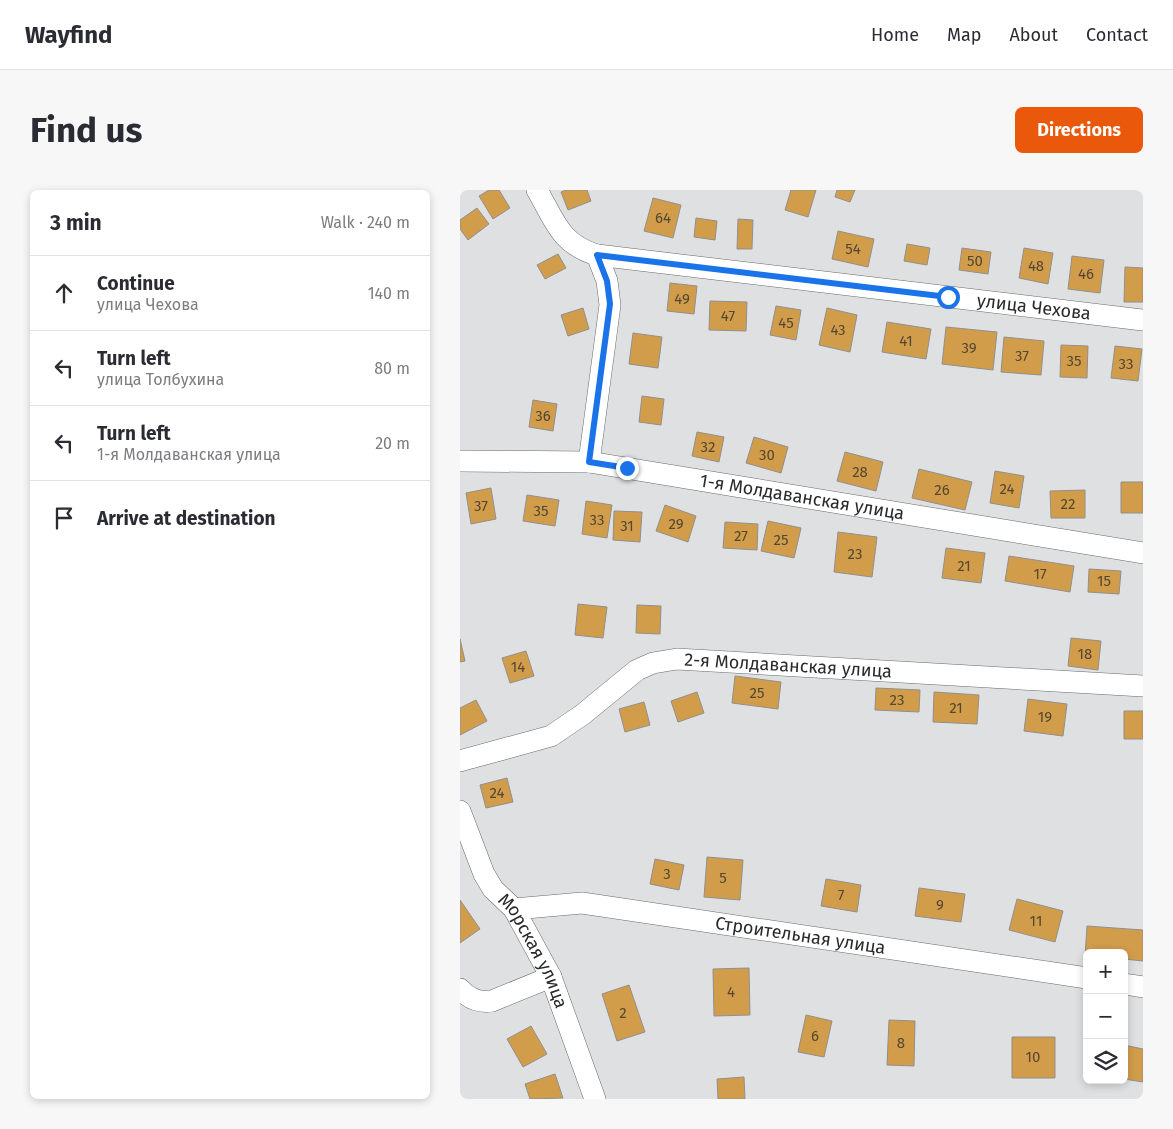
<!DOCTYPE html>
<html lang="en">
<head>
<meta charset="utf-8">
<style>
  :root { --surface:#fff; --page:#f7f7f7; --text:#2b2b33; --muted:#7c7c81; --line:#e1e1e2; --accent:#ea580c }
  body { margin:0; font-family:"Fira Sans",sans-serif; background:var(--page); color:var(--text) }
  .controls { position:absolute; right:15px; bottom:15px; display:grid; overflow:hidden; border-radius:8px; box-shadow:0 2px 8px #0003 }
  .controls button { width:45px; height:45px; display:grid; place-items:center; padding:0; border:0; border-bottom:1px solid var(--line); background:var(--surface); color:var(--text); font:25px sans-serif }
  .stop { position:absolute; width:15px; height:15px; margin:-11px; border:4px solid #1a73e8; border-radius:50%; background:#fff }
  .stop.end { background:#1a73e8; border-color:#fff; box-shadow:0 1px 5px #0008 }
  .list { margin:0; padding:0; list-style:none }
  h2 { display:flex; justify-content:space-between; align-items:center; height:65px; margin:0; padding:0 20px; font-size:21px }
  h2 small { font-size:16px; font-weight:400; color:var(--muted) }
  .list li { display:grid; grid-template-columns:32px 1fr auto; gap:15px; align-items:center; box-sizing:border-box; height:75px; padding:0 20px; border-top:1px solid var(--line) }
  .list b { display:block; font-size:19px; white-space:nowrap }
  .list p { margin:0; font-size:16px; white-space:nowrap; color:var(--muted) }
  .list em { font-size:16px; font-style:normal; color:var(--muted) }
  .icon { flex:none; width:28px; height:28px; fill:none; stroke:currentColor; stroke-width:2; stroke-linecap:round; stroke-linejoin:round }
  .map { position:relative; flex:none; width:683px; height:909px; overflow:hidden; border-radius:8px }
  header { display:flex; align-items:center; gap:30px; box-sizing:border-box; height:70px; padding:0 25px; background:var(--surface); border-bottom:1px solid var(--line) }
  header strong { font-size:24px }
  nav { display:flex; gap:28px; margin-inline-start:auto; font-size:18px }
  .intro { display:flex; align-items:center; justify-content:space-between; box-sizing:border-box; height:120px; padding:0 30px }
  h1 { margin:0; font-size:35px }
  .button { padding:12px 22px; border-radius:8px; background:var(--accent); color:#fff; font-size:18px; font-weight:700 }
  main { display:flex; gap:30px; padding:0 30px }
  aside { flex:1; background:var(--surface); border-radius:8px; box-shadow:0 2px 8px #0003 }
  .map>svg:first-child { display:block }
  .building { fill:#d29d4b; stroke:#908f8e }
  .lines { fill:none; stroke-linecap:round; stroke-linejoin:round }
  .minor-casing { stroke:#696a6b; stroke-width:22 }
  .minor { stroke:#fff; stroke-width:21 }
  .route { stroke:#1a73e8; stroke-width:6 }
  .labels { text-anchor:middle; stroke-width:5; stroke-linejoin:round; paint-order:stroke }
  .number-label { font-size:15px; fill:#544733 }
  .street-label { font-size:18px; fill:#2a2a2b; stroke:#ecedee }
</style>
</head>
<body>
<header>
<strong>Wayfind</strong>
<nav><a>Home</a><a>Map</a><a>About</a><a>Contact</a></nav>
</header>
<div class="intro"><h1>Find us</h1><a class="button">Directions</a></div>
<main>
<aside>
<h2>3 min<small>Walk · 240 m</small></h2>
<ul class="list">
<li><svg class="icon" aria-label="ahead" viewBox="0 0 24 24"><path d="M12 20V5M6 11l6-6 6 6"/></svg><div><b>Continue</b><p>улица Чехова</p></div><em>140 m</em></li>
<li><svg class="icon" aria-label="left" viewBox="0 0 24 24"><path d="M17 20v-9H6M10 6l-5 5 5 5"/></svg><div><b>Turn left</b><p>улица Толбухина</p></div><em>80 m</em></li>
<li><svg class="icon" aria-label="left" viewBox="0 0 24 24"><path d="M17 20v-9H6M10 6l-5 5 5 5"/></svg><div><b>Turn left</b><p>1-я Молдаванская улица</p></div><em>20 m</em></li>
<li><svg class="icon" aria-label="arrive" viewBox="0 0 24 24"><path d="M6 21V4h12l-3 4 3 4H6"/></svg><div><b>Arrive at destination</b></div></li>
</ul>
</aside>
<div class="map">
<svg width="683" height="909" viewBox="0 0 683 909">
  <rect width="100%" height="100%" fill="#dfe0e1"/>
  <path class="building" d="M29,0h10l11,18 -17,11 -14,-23z
    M106,0h21l4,11 -23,9 -7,-18z
    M331,0h25l-8,27 -23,-7z
    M377,0h18l-5,12 -15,-5z
    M193,8l28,7 -8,33 -29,-7z
    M17,18l12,16 -21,16 -8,-11v-9z
    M236,28l21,3 -2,19 -21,-3z
    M278,29l15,1 -1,29h-15z
    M378,41l36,8 -6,28 -36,-8z
    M447,54l23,4 -3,17 -23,-4z
    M502,58l29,4 -3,22 -29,-4z
    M564,58l29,5 -5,31 -29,-6z
    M98,64l8,14 -21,11 -8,-14z
    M612,66l32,4 -4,33 -32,-4z
    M665,77l18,1v34h-19z
    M210,93l27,3 -3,28 -27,-3z
    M250,111l37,1 -1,29 -37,-1z
    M316,116l25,4 -5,30 -26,-5z
    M123,118l6,21 -21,7 -7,-21z
    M367,118l30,7 -7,37 -31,-7z
    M427,132l44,7 -5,30 -44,-7z
    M486,137l51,5 -4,38 -51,-6z
    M173,143l29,4 -4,31 -29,-4z
    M544,147l40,4 -3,34 -40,-3z
    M601,155l27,1 -1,32 -27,-1z
    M655,156l27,3 -4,32 -27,-3z
    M182,206l22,3 -3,26 -22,-3z
    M73,210l24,4 -4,27 -24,-4z
    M237,242l27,5 -5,25 -27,-6z
    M294,247l34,10 -7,26 -35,-10z
    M385,262l38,10 -7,29 -39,-10z
    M459,279l53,13 -7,28 -53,-12z
    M535,281l29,5 -5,32 -29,-5z
    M661,292h22v31h-22z
    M31,298l5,31 -25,5 -5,-31z
    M625,300v28h-34l-1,-27z
    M67,305l32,5 -4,26 -32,-5z
    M126,311l26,4 -5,33 -25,-4z
    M205,315l31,11 -8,26 -32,-11z
    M154,321l28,1 -2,30 -27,-2z
    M308,331l33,7 -7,30 -33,-7z
    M265,332l33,2 -1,26 -34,-2z
    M378,342l39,5 -5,40 -38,-5z
    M486,358l39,5 -4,30 -39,-5z
    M549,366l65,10 -4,26 -65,-11z
    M629,379l32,2 -2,23 -31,-2z
    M118,414l29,3 -4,31 -28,-3z
    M177,415l24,1 -1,28 -24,-1z
    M611,448l30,3 -3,29 -30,-4z
    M0,449l5,22 -5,1z
    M66,461l8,25 -24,7 -8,-25z
    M275,486l46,6 -3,27 -46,-6z
    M416,498l44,2 -1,22 -44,-2z
    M237,502l7,21 -26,9 -7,-21z
    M474,502l45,3 -2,29 -44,-2z
    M568,509l39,5 -4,32 -39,-5z
    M16,510l11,21 -27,14v-27z
    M184,512l6,23 -25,7 -6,-23z
    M664,521h19v28h-19z
    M47,588l6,24 -27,6 -6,-23z
    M247,667l36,3 -3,40 -36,-3z
    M195,669l29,6 -5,25 -29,-6z
    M366,689l35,6 -4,27 -36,-6z
    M459,698l46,6 -4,28 -46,-6z
    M557,709l46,12 -8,31 -46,-12z
    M0,710l20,29 -20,14z
    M627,736l56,4v31l-19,-2v-6h-37l-2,3z
    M289,778l1,47 -36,1 -1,-47z
    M169,795l16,47 -28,9 -15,-47z
    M346,825l26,6 -8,36 -26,-5z
    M429,830l26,1 -1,45 -27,-1z
    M71,836l16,28 -24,13 -16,-28z
    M552,847h43v41h-43z
    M664,855l19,4v33l-19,-3z
    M95,884l8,24 -33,1 -5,-15z
    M284,887l1,22h-27l-1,-20z"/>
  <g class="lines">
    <g class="minor-casing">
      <g id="minor">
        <path d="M77,0c18,31 23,54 60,65l10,26 3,24 -21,157"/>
        <path id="s1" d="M137,65l546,65"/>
        <path id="s2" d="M0,271l129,1 554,91"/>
        <path id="s3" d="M0,571l91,-25 31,-21 55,-45 16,-7 24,-4 466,27"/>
        <path id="s4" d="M0,621l24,63 9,15 21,20 37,68 44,122"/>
        <path id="s5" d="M54,719l68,-6 505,75"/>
        <path d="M664,794l19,3"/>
        <path d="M0,799c9,10 19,14 32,12l59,-24"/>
      </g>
    </g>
    <use href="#minor" class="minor"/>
  </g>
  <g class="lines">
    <path class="route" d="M167,278l-38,-6 21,-158 -3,-23 -10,-26 351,42"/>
  </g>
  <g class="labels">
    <g class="number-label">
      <text x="203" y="33">64</text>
      <text x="393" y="64">54</text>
      <text x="515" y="76">50</text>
      <text x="576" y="81">48</text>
      <text x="626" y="89">46</text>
      <text x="222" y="114">49</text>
      <text x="268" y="131">47</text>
      <text x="326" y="138">45</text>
      <text x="378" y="145">43</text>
      <text x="446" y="156">41</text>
      <text x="509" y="163">39</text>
      <text x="562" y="171">37</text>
      <text x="614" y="176">35</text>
      <text x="666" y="179">33</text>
      <text x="83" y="231">36</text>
      <text x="248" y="262">32</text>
      <text x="307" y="270">30</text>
      <text x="400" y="287">28</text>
      <text x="547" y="304">24</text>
      <text x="482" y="305">26</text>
      <text x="608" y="319">22</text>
      <text x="21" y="321">37</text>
      <text x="81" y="326">35</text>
      <text x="137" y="335">33</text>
      <text x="216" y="339">29</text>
      <text x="167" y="341">31</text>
      <text x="281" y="351">27</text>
      <text x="321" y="355">25</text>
      <text x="395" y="369">23</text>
      <text x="504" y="381">21</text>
      <text x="580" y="389">17</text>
      <text x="644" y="396">15</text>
      <text x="625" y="469">18</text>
      <text x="58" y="482">14</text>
      <text x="297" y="508">25</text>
      <text x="437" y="515">23</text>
      <text x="496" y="523">21</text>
      <text x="585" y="532">19</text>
      <text x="37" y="608">24</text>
      <text x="207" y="689">3</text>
      <text x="263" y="693">5</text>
      <text x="381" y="710">7</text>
      <text x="480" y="720">9</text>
      <text x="576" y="736">11</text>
      <text x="271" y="807">4</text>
      <text x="163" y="828">2</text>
      <text x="355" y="851">6</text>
      <text x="441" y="858">8</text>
      <text x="573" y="872">10</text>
    </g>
    <g class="street-label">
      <text dy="6" stroke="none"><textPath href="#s1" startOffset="440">улица Чехова</textPath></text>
      <text dy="6" stroke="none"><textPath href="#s2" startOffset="345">1-я Молдаванская улица</textPath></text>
      <text dy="6" stroke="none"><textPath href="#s3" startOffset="356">2-я Молдаванская улица</textPath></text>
      <text dy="6" stroke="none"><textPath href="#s5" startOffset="289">Строительная улица</textPath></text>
      <text dy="6" stroke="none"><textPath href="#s4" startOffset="160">Морская улица</textPath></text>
    </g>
  </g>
</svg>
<div class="controls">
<button>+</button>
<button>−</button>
<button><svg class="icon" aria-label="layers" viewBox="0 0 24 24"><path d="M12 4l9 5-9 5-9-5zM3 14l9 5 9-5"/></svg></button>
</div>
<div class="stop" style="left:488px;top:107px"></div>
<div class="stop end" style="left:167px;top:278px"></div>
</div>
</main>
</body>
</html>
